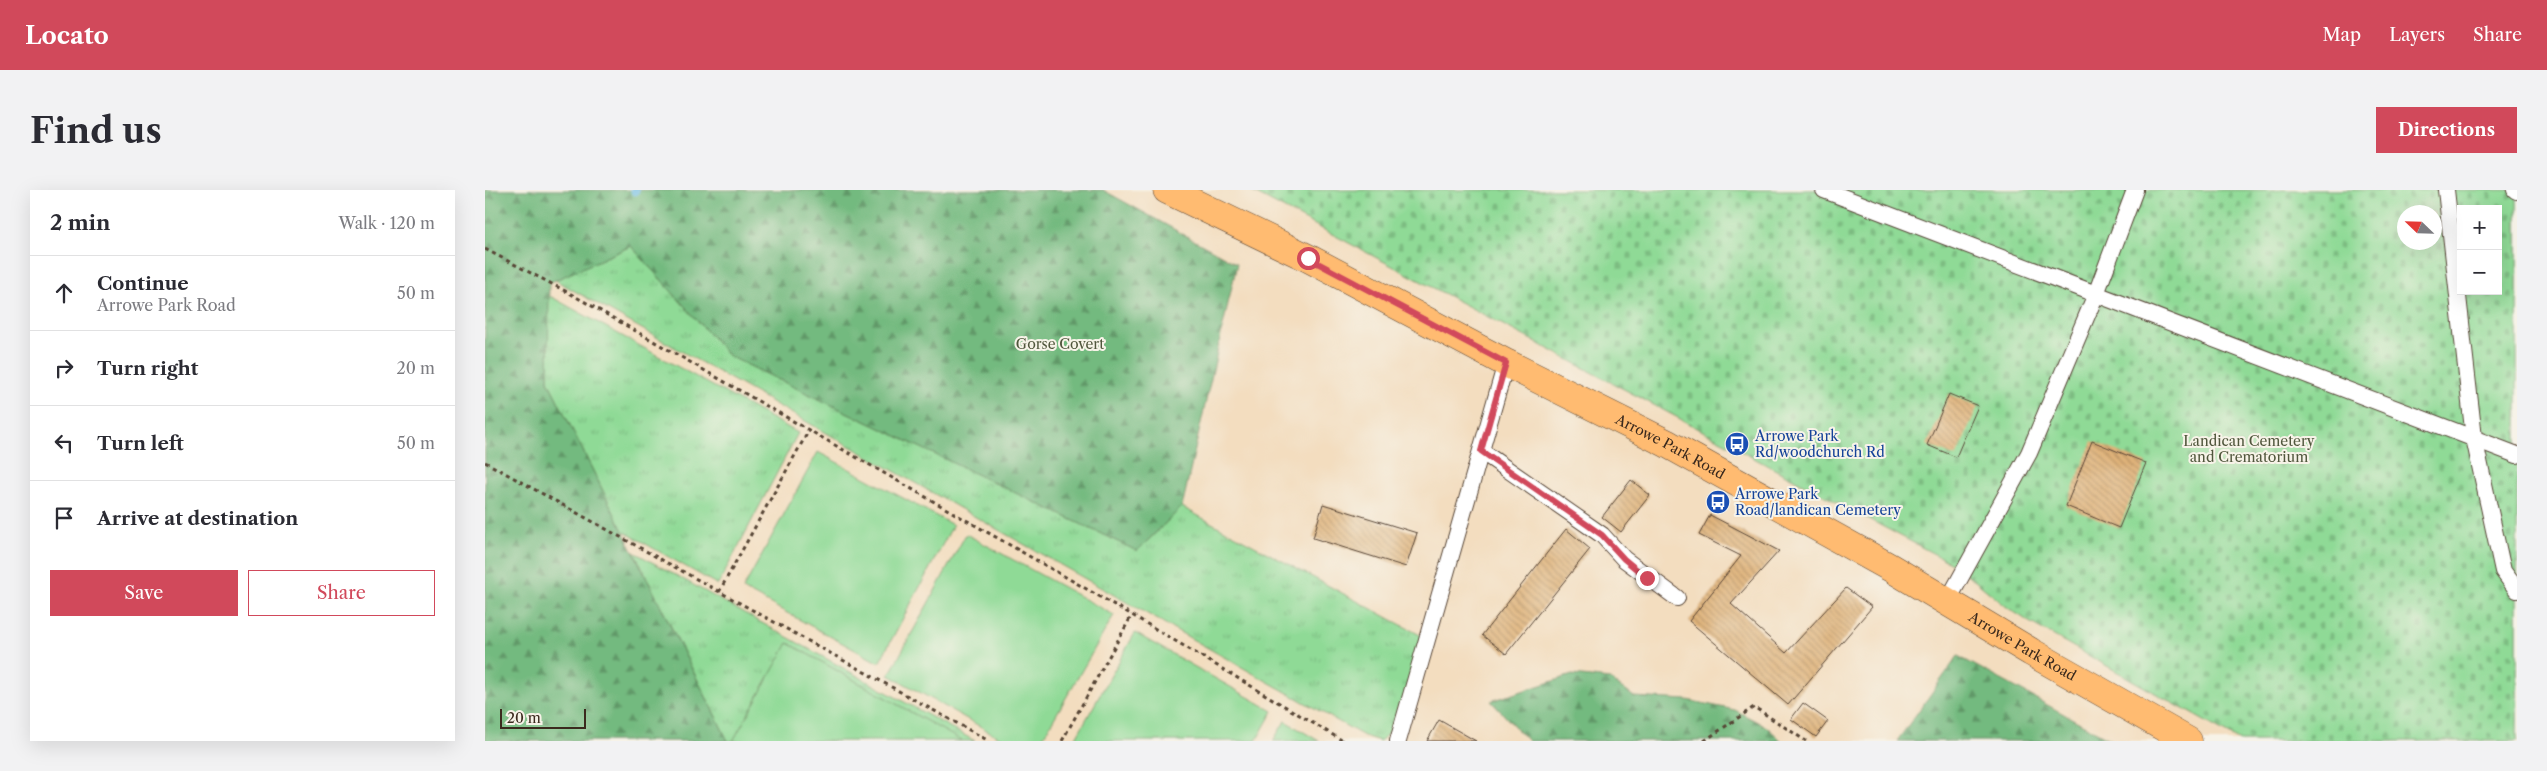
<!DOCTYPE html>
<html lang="en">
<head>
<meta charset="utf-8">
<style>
  :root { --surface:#fff; --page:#f2f2f3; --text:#2b2b33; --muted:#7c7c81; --line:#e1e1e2; --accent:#d1495b }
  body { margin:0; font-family:"Libre Caslon Text",serif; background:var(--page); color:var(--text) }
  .controls { position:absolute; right:15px; top:15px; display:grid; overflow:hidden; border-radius:0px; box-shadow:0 5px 20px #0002 }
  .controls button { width:45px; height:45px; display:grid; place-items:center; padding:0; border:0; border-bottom:1px solid var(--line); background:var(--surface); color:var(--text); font:25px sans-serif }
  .compass { position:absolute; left:1912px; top:15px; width:45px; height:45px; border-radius:50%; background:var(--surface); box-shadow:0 5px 20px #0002; rotate:293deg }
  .scale { position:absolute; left:15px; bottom:12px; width:86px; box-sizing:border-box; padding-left:5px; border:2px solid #3b2a1e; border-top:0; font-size:14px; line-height:18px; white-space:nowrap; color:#3b2a1e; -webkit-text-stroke:4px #f7f3e8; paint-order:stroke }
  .stop { position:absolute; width:15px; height:15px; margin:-11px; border:4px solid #d1495b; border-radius:50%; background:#fff }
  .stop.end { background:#d1495b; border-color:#fff; box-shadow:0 1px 5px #0008 }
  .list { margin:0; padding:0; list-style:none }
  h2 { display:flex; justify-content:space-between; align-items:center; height:65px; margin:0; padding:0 20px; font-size:21px }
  h2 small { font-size:16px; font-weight:400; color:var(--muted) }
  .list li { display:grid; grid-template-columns:32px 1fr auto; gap:15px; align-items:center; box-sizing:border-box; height:75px; padding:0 20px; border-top:1px solid var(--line) }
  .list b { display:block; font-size:19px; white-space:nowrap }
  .list p { margin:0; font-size:16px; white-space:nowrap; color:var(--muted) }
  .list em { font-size:16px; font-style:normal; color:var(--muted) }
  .actions { display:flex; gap:10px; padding:15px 20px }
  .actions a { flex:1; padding:11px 0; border:1px solid var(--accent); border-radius:0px; text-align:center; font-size:18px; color:var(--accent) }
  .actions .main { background:var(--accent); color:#fff }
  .icon { flex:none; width:28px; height:28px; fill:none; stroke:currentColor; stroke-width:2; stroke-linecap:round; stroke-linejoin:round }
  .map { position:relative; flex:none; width:2032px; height:551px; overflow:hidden; border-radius:0px }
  header { display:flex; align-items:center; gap:30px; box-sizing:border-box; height:70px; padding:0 25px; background:var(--accent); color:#fff }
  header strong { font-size:24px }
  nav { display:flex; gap:28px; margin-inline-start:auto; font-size:18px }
  .intro { display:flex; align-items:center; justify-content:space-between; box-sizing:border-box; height:120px; padding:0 30px }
  h1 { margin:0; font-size:35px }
  .button { padding:12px 22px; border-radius:0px; background:var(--accent); color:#fff; font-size:18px; font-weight:700 }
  main { display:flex; gap:30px; padding:0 30px }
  aside { flex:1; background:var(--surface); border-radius:0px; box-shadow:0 5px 20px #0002 }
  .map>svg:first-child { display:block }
  .grass { fill:url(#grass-tufts); stroke:#65825a }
  .forest { fill:url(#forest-firs); stroke:#57724e }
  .cemetery { fill:url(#cemetery-stones); stroke:#65825a; fill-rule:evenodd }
  .pitch { fill:#8fda96; stroke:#65825a }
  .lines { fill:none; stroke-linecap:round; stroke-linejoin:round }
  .stream { stroke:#6bbce6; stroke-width:9 }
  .building { fill:url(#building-back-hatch) }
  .service-casing { stroke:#574536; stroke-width:18 }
  .primary-casing { stroke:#574536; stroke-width:29 }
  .path { stroke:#574536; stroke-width:3; stroke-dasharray:4 4; stroke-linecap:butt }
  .service { stroke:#fff; stroke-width:16 }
  .primary { stroke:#ffbb71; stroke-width:28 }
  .route { stroke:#d1495b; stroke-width:6 }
  .labels { text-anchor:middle; stroke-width:4; stroke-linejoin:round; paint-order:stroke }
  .park-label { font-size:14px; fill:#50563c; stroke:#f7f3e8 }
  .transit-label { font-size:14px; fill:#164399; stroke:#f7f3e8; text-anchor:start }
  .street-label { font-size:14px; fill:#3b2a1e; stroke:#f7f3e8 }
</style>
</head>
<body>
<header>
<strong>Locato</strong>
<nav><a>Map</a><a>Layers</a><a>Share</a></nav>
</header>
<div class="intro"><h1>Find us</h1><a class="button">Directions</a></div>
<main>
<aside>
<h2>2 min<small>Walk · 120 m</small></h2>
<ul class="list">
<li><svg class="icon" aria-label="ahead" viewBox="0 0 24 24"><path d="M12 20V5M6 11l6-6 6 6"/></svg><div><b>Continue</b><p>Arrowe Park Road</p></div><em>50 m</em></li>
<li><svg class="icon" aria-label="right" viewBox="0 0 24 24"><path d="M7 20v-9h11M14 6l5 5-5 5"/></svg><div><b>Turn right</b></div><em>20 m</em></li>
<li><svg class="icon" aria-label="left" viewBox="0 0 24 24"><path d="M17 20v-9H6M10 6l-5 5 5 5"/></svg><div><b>Turn left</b></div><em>50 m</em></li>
<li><svg class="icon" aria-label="arrive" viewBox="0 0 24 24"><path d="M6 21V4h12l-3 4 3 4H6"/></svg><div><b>Arrive at destination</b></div></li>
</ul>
<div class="actions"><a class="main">Save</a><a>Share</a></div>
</aside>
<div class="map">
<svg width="2032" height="551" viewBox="0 0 2032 551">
  <defs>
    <pattern id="grass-tufts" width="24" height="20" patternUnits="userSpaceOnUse" patternTransform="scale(1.25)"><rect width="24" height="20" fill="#8fda96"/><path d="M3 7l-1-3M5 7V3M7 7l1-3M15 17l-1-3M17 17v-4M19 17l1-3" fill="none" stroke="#7cbb81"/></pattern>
    <pattern id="forest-firs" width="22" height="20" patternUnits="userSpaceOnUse" patternTransform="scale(1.25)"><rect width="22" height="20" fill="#73ba7f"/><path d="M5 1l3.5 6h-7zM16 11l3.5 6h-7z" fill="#609767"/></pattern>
    <pattern id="cemetery-stones" width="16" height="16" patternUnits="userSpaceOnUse" patternTransform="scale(1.25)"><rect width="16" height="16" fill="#8fda96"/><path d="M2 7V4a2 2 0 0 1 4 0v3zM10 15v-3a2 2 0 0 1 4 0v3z" fill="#7cbb81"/></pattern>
    <pattern id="building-back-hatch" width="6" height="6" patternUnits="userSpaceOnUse" patternTransform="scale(1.25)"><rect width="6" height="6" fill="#dfb279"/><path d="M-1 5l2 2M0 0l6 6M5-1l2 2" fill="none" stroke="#b69163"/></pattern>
  </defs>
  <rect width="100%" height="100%" fill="#f7f3e8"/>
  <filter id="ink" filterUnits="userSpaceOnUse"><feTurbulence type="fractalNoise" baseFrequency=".02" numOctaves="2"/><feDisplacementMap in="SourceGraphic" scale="10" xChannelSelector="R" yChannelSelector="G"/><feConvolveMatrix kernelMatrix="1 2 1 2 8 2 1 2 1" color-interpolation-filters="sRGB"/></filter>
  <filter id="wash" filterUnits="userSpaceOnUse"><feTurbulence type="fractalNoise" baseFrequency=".0096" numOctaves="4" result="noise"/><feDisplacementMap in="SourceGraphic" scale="20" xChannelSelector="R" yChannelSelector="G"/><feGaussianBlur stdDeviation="1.12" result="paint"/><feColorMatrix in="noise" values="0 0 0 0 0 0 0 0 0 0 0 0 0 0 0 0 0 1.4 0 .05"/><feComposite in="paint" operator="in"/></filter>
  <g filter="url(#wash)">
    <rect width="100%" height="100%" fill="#f3ddbf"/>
    <path class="grass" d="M146,56l98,110 408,195 45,-44 240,129c-8,34 -13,82 -42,105l-16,-5 -809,-456z
      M63,105l250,138 -80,152 -95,-54 -75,-150z
      M149,362l341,189h-13l-174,-98 -55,98h-5z"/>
    <path class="forest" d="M0,0h618l134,74 -55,243 -45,44 -408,-195 -98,-110 -82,37 -1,98 180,360h-243z
      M1473,466l155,85h-216z
      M1087,485l38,4 24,18 53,3 48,10 32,17 15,14h-254l-37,-40z"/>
    <path class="cemetery" d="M764,0h1268v551h-277l-209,-118 -23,-15 -51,-42zM1976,19h37v82h-37zM1920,22h30v30h-30z"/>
    <path class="pitch" d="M333,262l135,73 -74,138 -136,-74z
      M481,344l148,81 -73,126h-35l-117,-66z
      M650,443l138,78 -17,30h-182z
      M303,453l174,98h-229z
      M800,531l34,20h-46z"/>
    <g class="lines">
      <path class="stream" d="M150,0v1"/>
    </g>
    <g id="blocks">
      <path class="building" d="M1464,204l29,12 -22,51 -29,-12z
        M1607,251l54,22 -27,65 -53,-22z
        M1146,290l19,15 -29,37 -19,-15z
        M838,314l94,29 -11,34 -93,-29z
        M1225,325l69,36 -48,53 55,49 60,-65 26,19 -84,98 -99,-84 52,-65 -42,-21z
        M1081,339l24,20 -84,105 -24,-19z
        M1318,513l25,18 -12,16 -25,-18z
        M954,530l37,21h-49z"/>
    </g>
  </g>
  <g filter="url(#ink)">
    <use href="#blocks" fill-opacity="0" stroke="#574536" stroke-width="1"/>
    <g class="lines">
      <g class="service-casing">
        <path id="service" d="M1339,0l693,265
          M1961,0l28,248 29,133 14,19
          M2030,0l2,1
          M996,261l121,84 22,24 53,39
          M1462,412l82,-149 67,-159 39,-104
          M913,551l108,-378"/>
      </g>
      <g class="primary-casing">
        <g id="primary">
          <path id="s1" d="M682,0l141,68 198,105 160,80 225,125 140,84 157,89"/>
        </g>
      </g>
      <path class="path" d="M0,59l86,45 561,321 211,126
        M0,272l504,279
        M234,402l90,-162
        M577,551l70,-126
        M1219,551l50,-34 52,34"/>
      <use href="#service" class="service"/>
      <use href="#primary" class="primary"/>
    </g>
  </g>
  <g class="lines" filter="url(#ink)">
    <path class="route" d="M823,68l198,105 -25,88 121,84 22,24 23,19"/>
  </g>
  <defs>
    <g id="bus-disc" transform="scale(1.25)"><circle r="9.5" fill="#1a4fb4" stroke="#f7f3e8"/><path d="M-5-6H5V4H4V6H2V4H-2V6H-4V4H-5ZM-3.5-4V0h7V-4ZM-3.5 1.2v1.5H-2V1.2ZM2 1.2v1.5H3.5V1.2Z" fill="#fff"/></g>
  </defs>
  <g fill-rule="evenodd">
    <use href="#bus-disc" x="1252" y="254"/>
    <use href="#bus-disc" x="1233" y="312"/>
  </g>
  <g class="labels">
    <g class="park-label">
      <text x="575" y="159">Gorse Covert</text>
      <text x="1764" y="256">Landican Cemetery<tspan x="1764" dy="16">and Crematorium</tspan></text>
    </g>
    <g class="transit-label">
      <text x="1270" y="251">Arrowe Park<tspan x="1270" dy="16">Rd/woodchurch Rd</tspan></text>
      <text x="1250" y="309">Arrowe Park<tspan x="1250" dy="16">Road/landican Cemetery</tspan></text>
    </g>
    <g class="street-label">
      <text dy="5" stroke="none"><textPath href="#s1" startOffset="565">Arrowe Park Road</textPath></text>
      <text dy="5" stroke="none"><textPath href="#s1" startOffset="970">Arrowe Park Road</textPath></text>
    </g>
  </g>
</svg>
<div class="controls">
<button>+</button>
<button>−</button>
</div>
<svg class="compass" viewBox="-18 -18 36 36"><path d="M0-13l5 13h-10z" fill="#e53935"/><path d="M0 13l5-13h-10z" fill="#7c7c81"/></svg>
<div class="scale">20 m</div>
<div class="stop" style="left:823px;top:68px"></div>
<div class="stop end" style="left:1162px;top:388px"></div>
</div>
</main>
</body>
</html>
